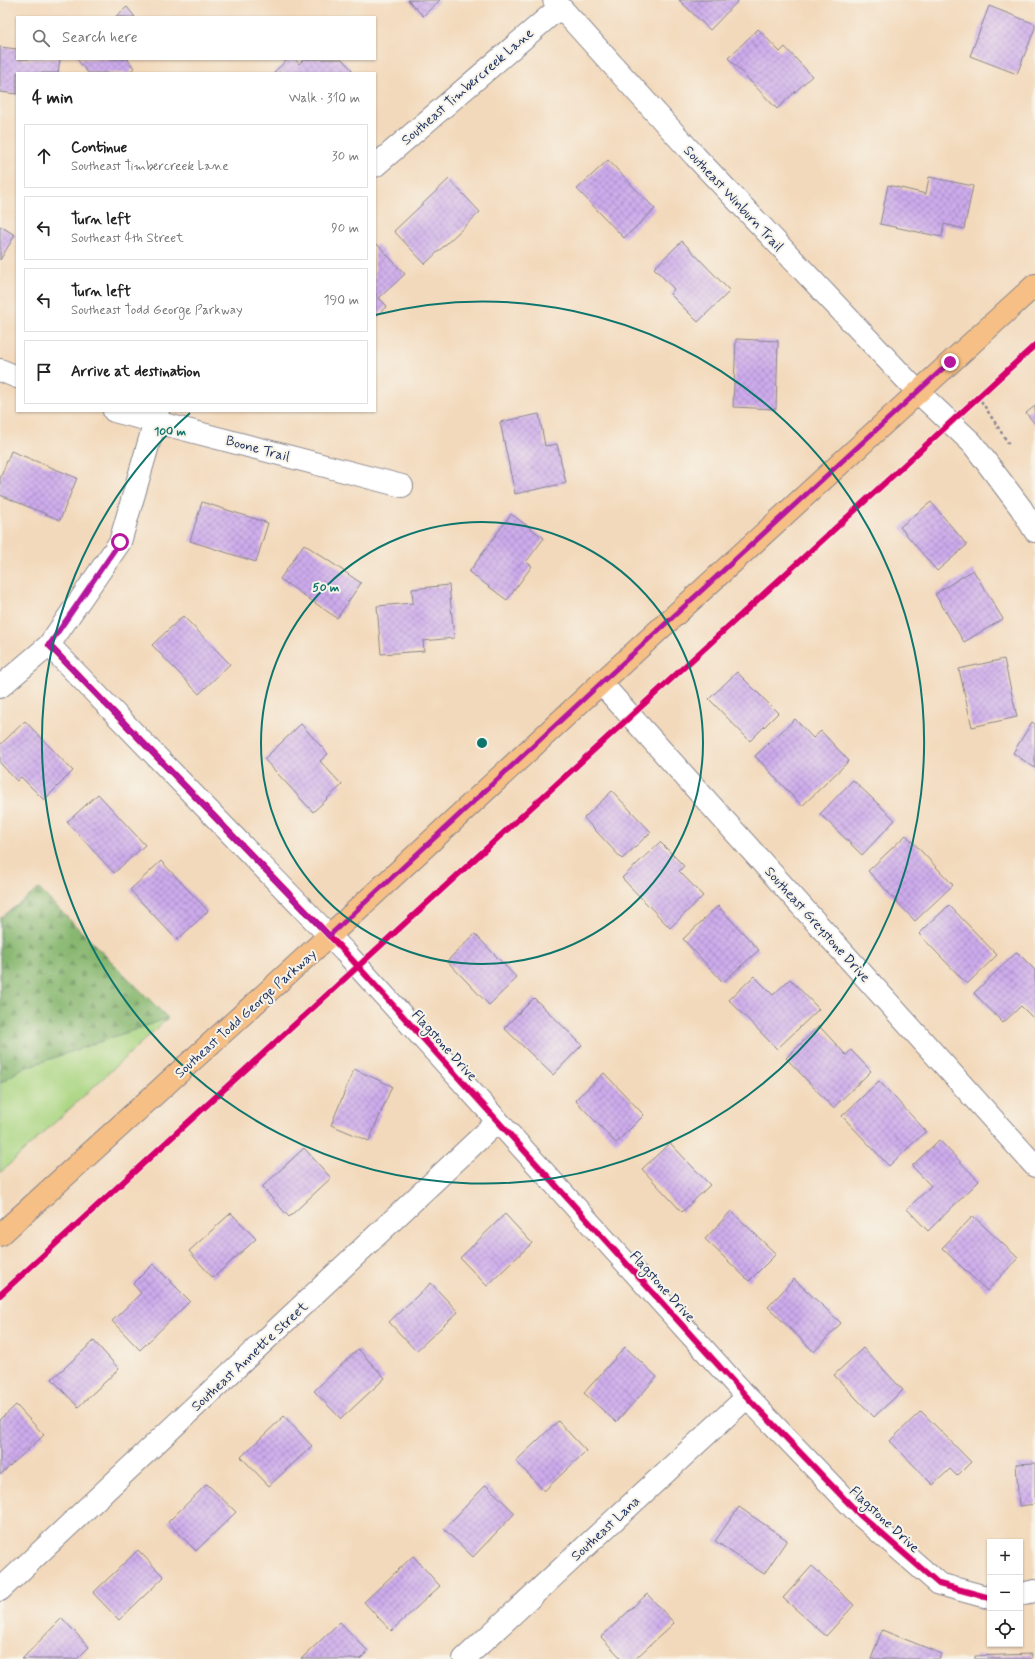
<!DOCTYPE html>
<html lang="en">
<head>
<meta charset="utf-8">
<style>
  :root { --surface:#fff; --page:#f6f6f6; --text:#222; --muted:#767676; --line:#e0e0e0 }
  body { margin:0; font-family:Mynerve,sans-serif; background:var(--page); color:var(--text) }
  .controls { position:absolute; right:12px; bottom:12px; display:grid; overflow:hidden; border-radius:0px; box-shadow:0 1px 3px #0004 }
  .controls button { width:36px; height:36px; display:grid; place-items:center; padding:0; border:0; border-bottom:1px solid var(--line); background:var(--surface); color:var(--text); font:20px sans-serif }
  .stop { position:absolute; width:12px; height:12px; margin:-9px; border:3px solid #b5179e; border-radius:50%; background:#fff }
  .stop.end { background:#b5179e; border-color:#fff; box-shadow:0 1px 4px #0008 }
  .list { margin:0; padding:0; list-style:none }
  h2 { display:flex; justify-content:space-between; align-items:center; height:52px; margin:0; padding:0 16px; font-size:17px }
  h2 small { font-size:13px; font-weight:400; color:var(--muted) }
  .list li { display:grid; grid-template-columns:26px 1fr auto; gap:12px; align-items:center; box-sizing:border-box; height:64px; margin:0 8px 8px; padding:0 8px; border:1px solid var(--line); border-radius:0px }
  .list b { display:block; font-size:15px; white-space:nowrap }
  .list p { margin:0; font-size:13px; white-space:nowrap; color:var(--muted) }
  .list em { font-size:13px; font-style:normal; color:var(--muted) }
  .icon { flex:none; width:22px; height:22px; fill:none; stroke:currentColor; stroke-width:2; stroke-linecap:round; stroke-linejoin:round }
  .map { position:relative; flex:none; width:1035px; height:1659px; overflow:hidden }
  .search { position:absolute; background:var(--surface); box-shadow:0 1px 3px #0004; left:16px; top:16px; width:360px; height:44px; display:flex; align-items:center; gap:10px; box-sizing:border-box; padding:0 14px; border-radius:0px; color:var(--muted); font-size:15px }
  .panel { position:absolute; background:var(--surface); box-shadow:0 1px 3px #0004; left:16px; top:72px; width:360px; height:340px; border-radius:0px }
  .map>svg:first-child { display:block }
  .grass { fill:#aad682; stroke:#628270 }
  .forest { fill:url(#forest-firs); stroke:#517367 }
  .building { fill:url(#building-cross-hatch) }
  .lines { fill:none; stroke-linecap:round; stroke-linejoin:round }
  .minor-casing { stroke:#87848c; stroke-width:24 }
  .major-casing { stroke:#87848c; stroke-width:24 }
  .path { stroke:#87848c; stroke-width:2.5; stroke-dasharray:3 3; stroke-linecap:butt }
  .minor { stroke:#fff; stroke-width:22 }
  .major { stroke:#f5bf86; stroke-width:22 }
  .cycleway-casing { stroke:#f7f3e8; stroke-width:8 }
  .cycleway { stroke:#d6006c; stroke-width:6 }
  .route { stroke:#b5179e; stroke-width:5 }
  .ring { fill:none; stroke:#0f766e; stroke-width:2 }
  .labels { text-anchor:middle; stroke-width:4; stroke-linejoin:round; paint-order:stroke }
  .street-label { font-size:14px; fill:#1b2f5e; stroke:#f7f3e8 }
  .centre { fill:#0f766e; stroke:#f7f3e8; stroke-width:2 }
  .ring-label { font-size:12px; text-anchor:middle; font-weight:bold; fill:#0f766e; stroke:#f7f3e8; stroke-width:4; stroke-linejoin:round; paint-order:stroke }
</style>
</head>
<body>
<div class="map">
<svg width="1035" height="1659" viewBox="0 0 1035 1659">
  <defs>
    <pattern id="forest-firs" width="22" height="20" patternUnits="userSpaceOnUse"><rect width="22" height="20" fill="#87b770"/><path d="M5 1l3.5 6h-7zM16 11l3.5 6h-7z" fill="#6e955f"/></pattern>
    <pattern id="building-cross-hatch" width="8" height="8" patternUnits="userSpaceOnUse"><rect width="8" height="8" fill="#ceabec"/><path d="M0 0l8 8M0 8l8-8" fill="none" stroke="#a68cc2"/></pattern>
  </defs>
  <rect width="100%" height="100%" fill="#f7f3e8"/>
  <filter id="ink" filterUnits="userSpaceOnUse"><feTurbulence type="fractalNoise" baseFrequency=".025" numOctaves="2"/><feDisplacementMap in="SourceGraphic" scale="8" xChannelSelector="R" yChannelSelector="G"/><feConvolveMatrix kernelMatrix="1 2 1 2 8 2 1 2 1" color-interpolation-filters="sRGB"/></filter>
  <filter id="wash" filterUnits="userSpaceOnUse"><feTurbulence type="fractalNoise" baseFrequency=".012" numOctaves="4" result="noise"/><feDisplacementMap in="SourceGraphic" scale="16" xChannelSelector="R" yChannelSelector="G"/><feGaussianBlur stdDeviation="0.9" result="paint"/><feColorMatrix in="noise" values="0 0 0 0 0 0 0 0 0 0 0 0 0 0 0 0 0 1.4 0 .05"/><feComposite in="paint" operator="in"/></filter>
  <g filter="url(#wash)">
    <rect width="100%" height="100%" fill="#f3d9bb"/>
    <path class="grass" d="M168,1018l-168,155v-90l21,-14z"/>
    <path class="forest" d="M39,889l129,129 -147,51 -21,14v-165z"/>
    <g id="blocks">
      <path class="building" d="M408,0h32l-17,16z
        M679,0h60l-29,30z
        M989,6l46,18v4l-18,46 -47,-18z
        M127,7l8,10h-20z
        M758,29l22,23 5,-5 27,29 -35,33 -49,-51z
        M0,47l17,2v10h43l-2,14h-41v21l-17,-2z
        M77,59h52l-1,1 6,8 -6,5h-40z
        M288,59h7l4,5 5,-5h38l10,11 -2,3h-77z
        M608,160l47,49 -31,29 -47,-49z
        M929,177l44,9 -9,43 -20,-5 -2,13 -62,-13 8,-39 38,9z
        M449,179l31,33 -55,52 -31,-33z
        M0,226l15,9 -15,25z
        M682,241l48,50 -32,31 -28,-28 4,-5 -20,-21z
        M377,244l28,30 -26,24 8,8 -12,11v-71z
        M736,339l42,2 -2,68 -43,-2z
        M1035,406v18l-9,-11z
        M539,414l6,32 12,-2 9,39 -51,11 -15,-72z
        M11,451l66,27 -17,42 -60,-25v-16z
        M202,502l66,21 -12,39 -66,-21z
        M931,502l36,43 -30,26 -37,-44z
        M511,514l33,24 -18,24 6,4 -25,34 -38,-28z
        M304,544l57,39 -24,35 -57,-39z
        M973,570l30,49 -39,23 -29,-48z
        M449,585l5,53 -31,3 1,10 -43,3 -4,-48 36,-3 -1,-14z
        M183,616l47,48 -31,30 -47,-49z
        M1004,659l13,58 -45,10 -13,-58z
        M737,672l41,41 -28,28 -41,-42z
        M795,719l18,19 8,-7 28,30 -47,45 -47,-50z
        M25,721l48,50 -29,29 -23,-23 -4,4 -17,-18v-18z
        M1032,722l3,2v44l-22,-15z
        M301,724l27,30 -8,7 22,24 -29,27 -49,-53z
        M853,780l42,40 -33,35 -42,-41z
        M612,791l39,41 -29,27 -38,-41z
        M98,794l47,51 -31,28 -47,-51z
        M906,835l47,50 -38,36 -47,-50z
        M660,842l24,24 -5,5 24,25 -33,32 -48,-50z
        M161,861l47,50 -31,29 -47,-50z
        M949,905l48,50 -30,29 -48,-50z
        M718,906l41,44 -36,32 -40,-43z
        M475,934l42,44 -28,27 -42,-44z
        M1017,952l18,18v50l-14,-14 -18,17 -29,-30z
        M754,976l19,19 17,-16 29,30 -42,40 -48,-49z
        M534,998l48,47 -29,30 -49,-47z
        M819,1026l27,29 5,-5 20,21 -38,37 -47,-50z
        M354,1069l38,17 -23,55 -38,-16z
        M604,1073l40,42 -28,28 -41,-43z
        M879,1081l47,50 -37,35 -47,-50z
        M939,1140l40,41 -51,50 -21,-22 24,-23 -19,-20z
        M670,1143l40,42 -28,27 -40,-43z
        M304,1148l27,30 -42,39 -27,-30z
        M731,1211l45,43 -27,27 -44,-42z
        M231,1213l25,26 -43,39 -24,-27z
        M505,1214l27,29 -45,43 -27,-28z
        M973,1216l45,42 -31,33 -45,-43z
        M153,1264l37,37 -50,49 -28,-29 29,-28 -8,-9z
        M794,1279l47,44 -27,29 -46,-45z
        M431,1283l27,29 -42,39 -27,-29z
        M94,1341l25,28 -41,38 -26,-28z
        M625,1347l32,30 -41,45 -32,-29z
        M863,1348l40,42 -29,27 -40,-42z
        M358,1349l27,29 -44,41 -27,-28z
        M16,1405l28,30 -44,40v-55z
        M921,1411l50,51 -14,14 -7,-7 -17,16 -43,-44z
        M284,1416l28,30 -43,40 -28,-29z
        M558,1421l28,30 -42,40 -28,-30z
        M1035,1463v41l-16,2 -3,-42z
        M207,1484l29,28 -40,39 -28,-29z
        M486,1485l29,28 -42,44 -29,-28z
        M739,1507l48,33 -23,34 -49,-33z
        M138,1550l26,27 -45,43 -26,-27z
        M413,1556l27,30 -49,45 -27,-29z
        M812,1566l42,39 -28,31 -43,-38z
        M647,1594l27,29 -39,36h-13l-21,-22z
        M62,1618l27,29 -12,12h-55z
        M340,1622l28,29 -8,8h-59z
        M882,1630l60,24 -2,5h-69z
        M1032,1654v5h-57v-3z"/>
    </g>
  </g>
  <g filter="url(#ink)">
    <use href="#blocks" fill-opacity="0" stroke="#87848c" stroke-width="1"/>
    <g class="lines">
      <g class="minor-casing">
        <path id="minor" d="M554,0l141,156 223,236 54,51 49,65 14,23
          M375,166l185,-159
          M0,370l17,7
          M114,411l288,75
          M49,645l296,307 402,445 113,118 79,69 51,14
          M601,683l434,483
          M0,687l49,-42 71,-103 38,-131
          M0,1590l498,-469
          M1020,1594l15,-3
          M464,1659l283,-262"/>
      </g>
      <g class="major-casing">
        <path id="major" d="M0,1235l329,-299 272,-253 434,-398"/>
      </g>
      <path class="path" d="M978,396l32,50"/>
      <use href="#minor" class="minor"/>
      <use href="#major" class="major"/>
      <g class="cycleway-casing">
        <path id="cycleway" d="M49,645l296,307 402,445 113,118 79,69 51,14
          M0,1295l1035,-950"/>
      </g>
      <use href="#cycleway" class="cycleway"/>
    </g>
  </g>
  <g class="lines" filter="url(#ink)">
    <path class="route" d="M120,542l-71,103 280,291 272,-253 349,-321"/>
  </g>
  <g class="ring">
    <circle cx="482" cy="743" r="221"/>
    <path d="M375 315A441 441 0 1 1 190 413"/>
  </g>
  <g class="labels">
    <g class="street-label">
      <text transform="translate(467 86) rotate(-41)" y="5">Southeast Timbercreek Lane</text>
      <text transform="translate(734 198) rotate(47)" y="5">Southeast Winburn Trail</text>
      <text transform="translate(258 448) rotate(15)" y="5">Boone Trail</text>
      <text transform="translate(818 924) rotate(48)" y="5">Southeast Greystone Drive</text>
      <text transform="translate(245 1013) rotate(-42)" y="5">Southeast Todd George Parkway</text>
      <text transform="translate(445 1045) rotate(48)" y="5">Flagstone Drive</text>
      <text transform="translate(663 1286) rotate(48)" y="5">Flagstone Drive</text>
      <text transform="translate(249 1356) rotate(-43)" y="5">Southeast Annette Street</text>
      <text transform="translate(885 1519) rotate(43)" y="5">Flagstone Drive</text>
      <text transform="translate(605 1528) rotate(-43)" y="5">Southeast Lana</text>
    </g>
  </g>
  <circle cx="482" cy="743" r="6" class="centre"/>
  <g class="ring-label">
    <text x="170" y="435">100 m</text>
    <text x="326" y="591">50 m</text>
  </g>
</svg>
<div class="controls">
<button>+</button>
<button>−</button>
<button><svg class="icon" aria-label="locate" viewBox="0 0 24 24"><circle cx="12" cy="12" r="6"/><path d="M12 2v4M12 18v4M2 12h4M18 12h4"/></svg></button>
</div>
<div class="stop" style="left:120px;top:542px"></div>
<div class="stop end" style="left:950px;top:362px"></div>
<div class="search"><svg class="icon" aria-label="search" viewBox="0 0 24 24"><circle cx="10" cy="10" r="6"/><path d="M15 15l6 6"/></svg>Search here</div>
<section class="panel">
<h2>4 min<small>Walk · 310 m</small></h2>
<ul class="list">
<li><svg class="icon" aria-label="ahead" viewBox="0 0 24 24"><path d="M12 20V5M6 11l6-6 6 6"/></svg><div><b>Continue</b><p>Southeast Timbercreek Lane</p></div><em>30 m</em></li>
<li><svg class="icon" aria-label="left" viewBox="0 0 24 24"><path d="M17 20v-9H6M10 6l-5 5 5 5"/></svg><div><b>Turn left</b><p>Southeast 4th Street</p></div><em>90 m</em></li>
<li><svg class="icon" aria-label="left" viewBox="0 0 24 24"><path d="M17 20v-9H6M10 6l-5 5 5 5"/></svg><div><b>Turn left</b><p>Southeast Todd George Parkway</p></div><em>190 m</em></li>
<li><svg class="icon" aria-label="arrive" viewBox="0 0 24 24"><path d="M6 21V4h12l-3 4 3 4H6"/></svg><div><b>Arrive at destination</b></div></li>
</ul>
</section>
</div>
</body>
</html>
